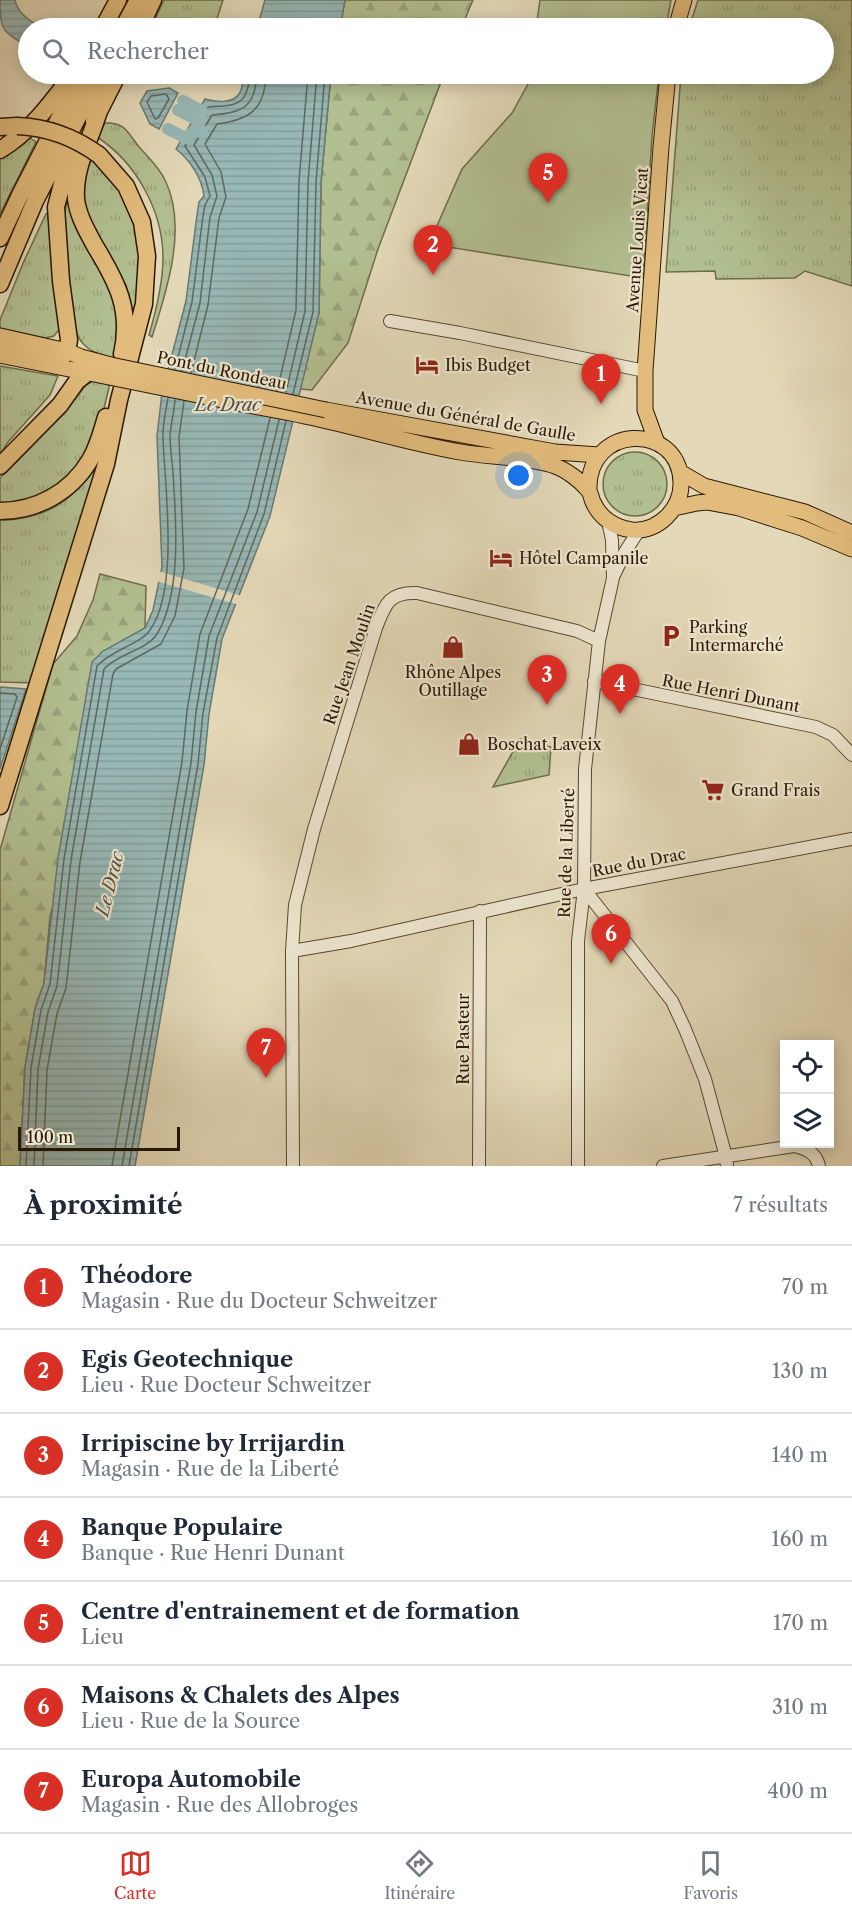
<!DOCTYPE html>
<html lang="fr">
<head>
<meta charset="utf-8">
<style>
  :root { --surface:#fff; --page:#f6f6f7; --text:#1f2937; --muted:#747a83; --line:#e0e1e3; --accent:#d93025 }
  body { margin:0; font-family:"Libre Caslon Text",serif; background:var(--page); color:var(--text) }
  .controls { position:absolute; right:18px; bottom:18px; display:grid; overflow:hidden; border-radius:0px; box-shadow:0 3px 15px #0003 }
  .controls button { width:54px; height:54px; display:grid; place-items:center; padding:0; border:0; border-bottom:2px solid var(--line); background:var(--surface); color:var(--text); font:30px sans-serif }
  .scale { position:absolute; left:18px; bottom:15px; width:162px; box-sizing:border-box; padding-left:6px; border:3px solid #2b1803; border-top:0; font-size:16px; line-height:21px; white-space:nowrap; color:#2b1803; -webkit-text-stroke:4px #ede6d0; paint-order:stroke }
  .you { position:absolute; left:519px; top:476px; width:21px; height:21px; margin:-15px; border:4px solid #fff; border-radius:50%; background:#1a73e8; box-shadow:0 0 0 9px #1a73e833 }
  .badge { display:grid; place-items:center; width:39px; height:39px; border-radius:50%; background:var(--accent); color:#fff; font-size:20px; font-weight:700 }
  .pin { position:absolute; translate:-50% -50px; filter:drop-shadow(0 2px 3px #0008) }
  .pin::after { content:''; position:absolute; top:32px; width:21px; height:18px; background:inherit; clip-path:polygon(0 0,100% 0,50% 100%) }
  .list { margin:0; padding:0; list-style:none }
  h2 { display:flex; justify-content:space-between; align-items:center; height:78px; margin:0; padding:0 24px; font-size:26px }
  h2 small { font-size:20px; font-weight:400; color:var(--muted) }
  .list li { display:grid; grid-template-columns:39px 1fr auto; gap:18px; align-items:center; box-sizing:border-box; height:84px; padding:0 24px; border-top:2px solid var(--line) }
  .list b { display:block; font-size:22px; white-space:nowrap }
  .list p { margin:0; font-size:20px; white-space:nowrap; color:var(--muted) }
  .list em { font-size:20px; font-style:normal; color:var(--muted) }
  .icon { flex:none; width:33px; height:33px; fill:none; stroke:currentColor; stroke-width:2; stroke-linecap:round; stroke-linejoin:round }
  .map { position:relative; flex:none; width:852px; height:1166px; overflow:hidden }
  .search { position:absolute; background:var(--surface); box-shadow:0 3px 15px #0003; left:18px; right:18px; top:18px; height:66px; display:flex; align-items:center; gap:15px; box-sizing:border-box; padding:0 21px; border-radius:33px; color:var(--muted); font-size:22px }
  .sheet { height:666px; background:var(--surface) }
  nav { display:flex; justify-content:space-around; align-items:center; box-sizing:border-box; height:84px; border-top:2px solid var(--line); background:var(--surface); font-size:16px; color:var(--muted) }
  nav a { display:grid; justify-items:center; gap:3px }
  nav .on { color:var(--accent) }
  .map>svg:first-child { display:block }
  .grass { fill:url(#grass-tufts); stroke:#6e6c4a; stroke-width:1.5 }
  .forest { fill:url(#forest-firs); stroke:#6e6c4a; stroke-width:1.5 }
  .pitch { fill:#b2bf90; stroke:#6e6c4a; stroke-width:1.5 }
  .water { fill:url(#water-rules); stroke:#6c786e; stroke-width:1.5 }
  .pier { fill:#e3d8b7 }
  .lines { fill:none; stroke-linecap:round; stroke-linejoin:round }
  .shore { stroke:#61685c; stroke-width:1.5 }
  .canal { stroke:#97b8b6; stroke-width:12 }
  .minor-casing { stroke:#594830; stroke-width:14 }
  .major-casing { stroke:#2b1803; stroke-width:17 }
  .highway-casing { stroke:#2b1803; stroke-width:19 }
  .minor { stroke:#ede6d0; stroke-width:12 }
  .major { stroke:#e2bc7c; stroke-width:15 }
  .highway { stroke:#e2bc7c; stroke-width:16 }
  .major-bridge-casing { stroke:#2b1803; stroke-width:17; stroke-linecap:butt }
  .highway-bridge-casing { stroke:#2b1803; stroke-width:19; stroke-linecap:butt }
  .major-bridge { stroke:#e2bc7c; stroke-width:15 }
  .highway-bridge { stroke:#e2bc7c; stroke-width:16 }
  .labels { text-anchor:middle; stroke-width:4.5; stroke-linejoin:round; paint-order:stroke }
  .street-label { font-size:16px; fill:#2b1803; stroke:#ede6d0 }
  .poi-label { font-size:16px; fill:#2b1803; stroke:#ede6d0; text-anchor:start }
  .water-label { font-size:18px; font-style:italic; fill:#515042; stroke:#ede6d0 }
</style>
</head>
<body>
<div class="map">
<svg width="852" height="1166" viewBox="0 0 852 1166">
  <defs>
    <pattern id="grass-tufts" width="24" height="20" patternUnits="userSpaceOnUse" patternTransform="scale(1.5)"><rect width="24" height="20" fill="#b2bf90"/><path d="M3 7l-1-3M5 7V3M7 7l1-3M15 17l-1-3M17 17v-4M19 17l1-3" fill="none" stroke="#99a37b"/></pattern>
    <pattern id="forest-firs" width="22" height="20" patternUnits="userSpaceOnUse" patternTransform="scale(1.5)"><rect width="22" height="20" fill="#b2bf90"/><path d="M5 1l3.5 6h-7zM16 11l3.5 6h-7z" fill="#99a37b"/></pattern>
    <pattern id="water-rules" width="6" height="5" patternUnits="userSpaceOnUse" patternTransform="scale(1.5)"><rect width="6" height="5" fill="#97b8b6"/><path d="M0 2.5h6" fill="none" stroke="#829d9b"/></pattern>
  </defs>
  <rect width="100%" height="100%" fill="#e3d8b7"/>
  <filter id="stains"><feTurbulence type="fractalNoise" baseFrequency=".00333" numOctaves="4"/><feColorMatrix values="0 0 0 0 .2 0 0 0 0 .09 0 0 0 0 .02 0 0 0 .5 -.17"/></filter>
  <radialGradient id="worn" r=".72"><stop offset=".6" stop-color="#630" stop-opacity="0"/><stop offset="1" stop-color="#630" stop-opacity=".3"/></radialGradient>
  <path class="grass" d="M164,0h59l-9,28h-63z
    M698,0h154v286l-47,-15 -10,7 -79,1 -1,-8 -49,1 15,-198h143v-46h-135z
    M105,123c21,-1 23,11 35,25 9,10 19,19 25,32 23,47 2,110 -13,157l-3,-2c7,-24 14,-51 14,-77 0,-46 -26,-95 -66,-121z
    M30,138l6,4 -36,72v-56l20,-11z
    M89,154l26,26 26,60 -4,72 -5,2 -6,-29 -28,-47 -11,-26 -4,-18z
    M70,183l48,119 -1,58c-25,-7 -38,-12 -45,-39l-8,-104z
    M46,214l3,1 11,113 -6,8 -9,2 -45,-10v-8l24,-59z
    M0,366l58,10 -8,19 -42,47 -8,12z
    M111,379l-9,38 -11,27 -20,31 -29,22 -42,8v-27l5,-5 59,-60 22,-28 9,-5z
    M603 484a32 32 0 1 1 64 0a32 32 0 1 1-64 0Z
    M96,466l1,5 -64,212 -33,-1v-162c43,0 72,-18 96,-54z
    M520,739l31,8 -2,28 -56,12z"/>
  <path class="forest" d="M345,0h128l-12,28h-121z
    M331,74h113l-66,175 -30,94 -36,47 -12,-1 19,-76 2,-131z
    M100,574l46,12 -1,42 -20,12 -75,277 -6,66 -9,26 -10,58 -5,99h-20v-316l53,-186 24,-28 16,-36z"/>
  <path class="pitch" d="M540,0h131l-5,28h-130z
    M529,74h130l-7,62 -9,142 -214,-34 33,-75 50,-56 16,-29z"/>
  <path class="water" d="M0,0h15c3,14 15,20 26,28h-13v19c-26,-17 -28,-15 -28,-47z
    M265,0h80l-5,28h-83z
    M244,74h87l-10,108 -2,131 -49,203 -48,123 -13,75 -5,51 -69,401h-115l5,-99 10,-58 9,-26 14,-125 34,-196 11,-11 42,-23 8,-18 9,-43 -5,-131 5,-43 24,-92 11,-86 2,-13 5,-6c-2,-18 -14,-36 -28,-47l29,-50c10,3 28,5 34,-5 4,-5 4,-15 5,-20z
    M169,88l9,5 -19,36 -9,-5 -10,-21 7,-12z
    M0,687l26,2 -26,80z"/>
  <path class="pier" d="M158,571l84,25 -3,9 -83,-24z"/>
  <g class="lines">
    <path class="shore" d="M166,94l3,5 -11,19 -3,1 -8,-17 4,-6z
      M175,369l17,-67 11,-86 2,-11 5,-9 -5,-19 -20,-31 23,-39c29,-2 39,0 42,-33
      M182,371l18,-68 10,-86 7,-21 -5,-21 -18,-30 18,-30c31,-2 43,-8 45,-41
      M191,373l17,-68 11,-87 7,-21 -5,-25 -16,-28 12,-20c33,-4 48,-15 49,-50
      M277,391l19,-81 3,-129 9,-107
      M286,392l19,-81 3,-129 9,-108
      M293,394l20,-82 3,-130 9,-108
      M0,693l15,1 2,3 -17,52
      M26,1166l5,-98 10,-58 9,-26 14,-125 33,-193c14,-16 44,-22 53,-36 29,-41 15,-142 13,-191 -1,-13 3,-28 5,-41
      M34,1166l4,-97 10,-57 9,-26 14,-126 33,-191c13,-15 43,-19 53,-35 25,-41 19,-115 16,-162 -1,-12 -3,-24 -3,-36 1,-12 4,-24 5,-36
      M43,1166l4,-96 10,-56 9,-26 14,-126 33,-188 3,-5 45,-25 14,-28 9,-48 -5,-131 5,-36
      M112,1166l70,-404 5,-51 13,-77 48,-125 22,-91
      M122,1166l69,-403 5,-51 13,-76 48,-124 22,-92
      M129,1166l69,-402 5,-51 14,-75 47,-124 22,-93"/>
    <path class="canal" d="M178,110l19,10 5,13
      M168,129l18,9 12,-11 4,-16 -19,-10"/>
    <g class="minor-casing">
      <path id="minor" d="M390,321l70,12 185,38
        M614,575l11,-23 14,-22
        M594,681l222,46 17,8 19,20
        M584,889l88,112 13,28 20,50 21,78 1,9
        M292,951l59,-10 233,-52 268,-50
        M293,1166l-1,-215 3,-46 19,-76 62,-201c9,-23 12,-36 41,-35l160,38 22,10
        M479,1166l1,-255
        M578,1166v-225l6,-52 1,-120 14,-128 14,-63 -1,-38 -4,-19
        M663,1166l131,-20c12,3 22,6 25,20"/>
    </g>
    <g class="major-casing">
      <path id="major" d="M676,28l8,-28
        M0,336l67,15 14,6 30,8
        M0,355l109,22
        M242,404c28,5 57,10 85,17 44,10 88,23 133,31 28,5 70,5 95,14 11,4 25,14 33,24 3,3 3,8 5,12 7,16 22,26 39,28 26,2 50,-21 49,-48 -2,-61 -95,-58 -92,9
        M326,410l229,42 44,3
        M657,443l-12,-33v-39l16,-224 7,-73
        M680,472l24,14 101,26 47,21
        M674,508l23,-5 10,-1 32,6 63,20 50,21"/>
    </g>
    <g class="highway-casing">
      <path id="highway" d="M103,28l15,-28
        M123,28l15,-28
        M140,28l13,-28
        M99,111c-9,30 -25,56 -23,88 2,17 11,32 19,47 22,36 37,64 27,108
        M94,121l24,-47
        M0,127l17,-1
        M0,150c32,-20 51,-47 73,-76
        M0,238l20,-43 62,-121
        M0,284l35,-83 65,-127
        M0,346l53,11 10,-1 4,-5 2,-11 -8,-59 -5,-74 7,-27 12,-26
        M0,466l60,-61 17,-24 10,-8
        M0,511c37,0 71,-19 90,-51 8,-13 12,-29 16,-43
        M0,806l106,-342 13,-64 25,-96 3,-48 -5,-34 -16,-36 -27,-31"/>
    </g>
    <use href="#minor" class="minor"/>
    <use href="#major" class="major"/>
    <use href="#highway" class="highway"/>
    <g class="major-bridge-casing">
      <path id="major-bridge" d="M111,365l215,45
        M109,377l133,27"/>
    </g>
    <g class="highway-bridge-casing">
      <path id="highway-bridge" d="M17,126c31,1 57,11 82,29"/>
    </g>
    <use href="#major-bridge" class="major-bridge"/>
    <use href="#highway-bridge" class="highway-bridge"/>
  </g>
  <defs>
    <g id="hotel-bare" transform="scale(1.8)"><path d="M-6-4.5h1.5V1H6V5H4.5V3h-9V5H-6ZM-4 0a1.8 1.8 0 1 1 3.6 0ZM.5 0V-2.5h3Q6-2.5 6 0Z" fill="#8f2418" stroke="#ede6d0" stroke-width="2.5" paint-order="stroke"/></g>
    <g id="parking-bare" transform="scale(1.8)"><path d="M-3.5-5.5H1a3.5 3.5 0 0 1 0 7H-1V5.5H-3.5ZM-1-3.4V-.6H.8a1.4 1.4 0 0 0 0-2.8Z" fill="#8f2418" stroke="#ede6d0" stroke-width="2.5" paint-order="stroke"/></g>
    <g id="shop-bare" transform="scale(1.8)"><path d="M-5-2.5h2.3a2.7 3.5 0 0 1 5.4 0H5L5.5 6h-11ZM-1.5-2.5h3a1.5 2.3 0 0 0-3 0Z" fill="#8f2418" stroke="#ede6d0" stroke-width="2.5" paint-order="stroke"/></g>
    <g id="supermarket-bare" transform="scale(1.8)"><path d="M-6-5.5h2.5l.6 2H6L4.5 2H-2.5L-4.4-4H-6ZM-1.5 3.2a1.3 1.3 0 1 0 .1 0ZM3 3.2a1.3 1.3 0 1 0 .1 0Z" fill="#8f2418" stroke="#ede6d0" stroke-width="2.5" paint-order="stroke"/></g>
  </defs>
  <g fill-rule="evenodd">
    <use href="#hotel-bare" x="427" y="365"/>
    <use href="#hotel-bare" x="501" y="558"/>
    <use href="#parking-bare" x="671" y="636"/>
    <use href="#shop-bare" x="453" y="647"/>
    <use href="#shop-bare" x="469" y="744"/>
    <use href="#supermarket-bare" x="713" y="790"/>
  </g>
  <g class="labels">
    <g class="street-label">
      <text transform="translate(637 240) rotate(-86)" y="6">Avenue Louis Vicat</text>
      <text transform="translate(222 370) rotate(12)" y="6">Pont du Rondeau</text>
      <text transform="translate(466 416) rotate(10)" y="6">Avenue du Général de Gaulle</text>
      <text transform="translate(349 664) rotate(-71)" y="6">Rue Jean Moulin</text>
      <text transform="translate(731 693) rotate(11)" y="6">Rue Henri Dunant</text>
      <text transform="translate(566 853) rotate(-88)" y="6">Rue de la Liberté</text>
      <text transform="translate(639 862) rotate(-11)" y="6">Rue du Drac</text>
      <text transform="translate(463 1039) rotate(-90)" y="6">Rue Pasteur</text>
    </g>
    <g class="poi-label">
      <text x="445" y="371">Ibis Budget</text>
      <text x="519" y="564">Hôtel Campanile</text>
      <text x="689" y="633">Parking<tspan x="689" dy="18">Intermarché</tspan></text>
      <text x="453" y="678" text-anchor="middle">Rhône Alpes<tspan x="453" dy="18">Outillage</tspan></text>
      <text x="487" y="750">Boschat Laveix</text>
      <text x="731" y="796">Grand Frais</text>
    </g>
    <g class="water-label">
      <text x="228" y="411">Le Drac</text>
      <text transform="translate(110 884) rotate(-76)" y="6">Le Drac</text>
    </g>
  </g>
  <rect width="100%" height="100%" filter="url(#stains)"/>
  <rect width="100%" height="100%" fill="url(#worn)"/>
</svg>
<div class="controls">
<button><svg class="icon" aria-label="locate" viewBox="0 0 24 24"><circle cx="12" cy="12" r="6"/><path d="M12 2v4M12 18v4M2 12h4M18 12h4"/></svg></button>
<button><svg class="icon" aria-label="layers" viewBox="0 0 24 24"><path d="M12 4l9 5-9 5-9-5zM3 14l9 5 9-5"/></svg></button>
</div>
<div class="scale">100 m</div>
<div class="you"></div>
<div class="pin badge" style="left:601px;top:404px">1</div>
<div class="pin badge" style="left:433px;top:275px">2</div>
<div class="pin badge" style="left:547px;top:705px">3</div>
<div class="pin badge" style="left:620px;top:714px">4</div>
<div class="pin badge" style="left:548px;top:203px">5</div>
<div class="pin badge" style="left:611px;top:964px">6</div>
<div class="pin badge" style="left:266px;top:1078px">7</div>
<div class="search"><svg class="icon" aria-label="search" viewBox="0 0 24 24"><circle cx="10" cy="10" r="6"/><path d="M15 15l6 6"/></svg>Rechercher</div>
</div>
<section class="sheet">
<h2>À proximité<small>7 résultats</small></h2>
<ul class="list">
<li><span class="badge">1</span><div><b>Théodore</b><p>Magasin · Rue du Docteur Schweitzer</p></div><em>70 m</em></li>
<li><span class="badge">2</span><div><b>Egis Geotechnique</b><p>Lieu · Rue Docteur Schweitzer</p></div><em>130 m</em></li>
<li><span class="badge">3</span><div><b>Irripiscine by Irrijardin</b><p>Magasin · Rue de la Liberté</p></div><em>140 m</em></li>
<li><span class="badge">4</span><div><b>Banque Populaire</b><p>Banque · Rue Henri Dunant</p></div><em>160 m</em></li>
<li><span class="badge">5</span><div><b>Centre d'entrainement et de formation</b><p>Lieu</p></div><em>170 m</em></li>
<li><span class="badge">6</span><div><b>Maisons &amp; Chalets des Alpes</b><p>Lieu · Rue de la Source</p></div><em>310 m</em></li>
<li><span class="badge">7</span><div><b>Europa Automobile</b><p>Magasin · Rue des Allobroges</p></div><em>400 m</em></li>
</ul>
</section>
<nav>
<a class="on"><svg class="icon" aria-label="map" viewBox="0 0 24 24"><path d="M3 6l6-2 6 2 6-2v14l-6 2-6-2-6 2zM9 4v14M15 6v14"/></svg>Carte</a>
<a><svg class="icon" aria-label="directions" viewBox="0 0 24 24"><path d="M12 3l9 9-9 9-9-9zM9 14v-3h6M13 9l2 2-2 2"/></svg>Itinéraire</a>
<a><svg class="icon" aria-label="saved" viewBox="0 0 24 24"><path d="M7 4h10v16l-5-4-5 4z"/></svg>Favoris</a>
</nav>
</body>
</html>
